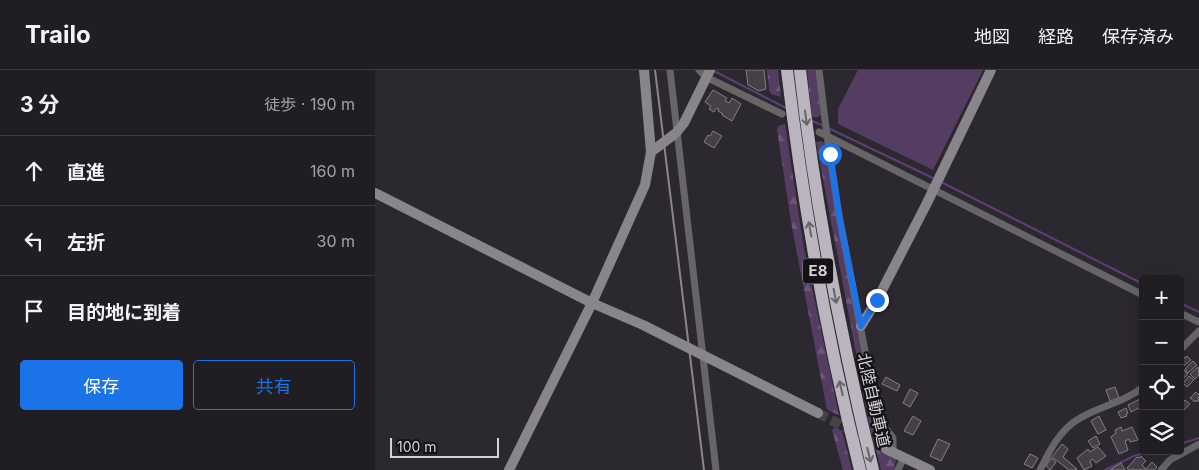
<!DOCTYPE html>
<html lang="ja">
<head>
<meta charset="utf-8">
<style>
  :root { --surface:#211e23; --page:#29272b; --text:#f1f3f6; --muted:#a2a2a6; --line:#3e3c41; --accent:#1a73e8 }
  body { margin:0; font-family:Inter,"Noto Sans JP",sans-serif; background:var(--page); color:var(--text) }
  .controls { position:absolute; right:15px; bottom:15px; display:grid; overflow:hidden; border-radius:5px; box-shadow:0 5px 20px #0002 }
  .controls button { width:45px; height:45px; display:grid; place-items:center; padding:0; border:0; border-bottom:1px solid var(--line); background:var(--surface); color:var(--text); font:25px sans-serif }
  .scale { position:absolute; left:15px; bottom:12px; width:109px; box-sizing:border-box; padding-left:5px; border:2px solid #d5d2d7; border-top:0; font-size:14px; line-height:18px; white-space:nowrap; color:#d5d2d7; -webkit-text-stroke:4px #141215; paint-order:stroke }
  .stop { position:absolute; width:15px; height:15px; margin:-11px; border:4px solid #1a73e8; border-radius:50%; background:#fff }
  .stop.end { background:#1a73e8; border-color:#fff; box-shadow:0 1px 5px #0008 }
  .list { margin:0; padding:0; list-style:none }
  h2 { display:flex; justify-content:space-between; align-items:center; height:65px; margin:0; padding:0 20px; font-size:21px }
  h2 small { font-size:16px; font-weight:400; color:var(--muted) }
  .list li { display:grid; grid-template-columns:32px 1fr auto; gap:15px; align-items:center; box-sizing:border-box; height:70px; padding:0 20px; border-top:1px solid var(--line) }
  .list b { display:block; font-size:19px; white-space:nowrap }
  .list em { font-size:16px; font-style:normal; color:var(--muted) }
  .actions { display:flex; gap:10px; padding:15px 20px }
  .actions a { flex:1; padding:11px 0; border:1px solid var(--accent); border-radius:5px; text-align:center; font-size:18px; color:var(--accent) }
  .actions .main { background:var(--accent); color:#fff }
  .icon { flex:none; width:28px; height:28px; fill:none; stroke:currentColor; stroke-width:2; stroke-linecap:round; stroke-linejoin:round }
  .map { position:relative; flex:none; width:824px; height:400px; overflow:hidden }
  header { display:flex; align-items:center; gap:30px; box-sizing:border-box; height:70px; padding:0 25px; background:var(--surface); border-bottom:1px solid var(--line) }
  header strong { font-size:24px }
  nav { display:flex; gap:28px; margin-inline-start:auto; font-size:18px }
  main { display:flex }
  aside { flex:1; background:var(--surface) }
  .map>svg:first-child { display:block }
  .forest { fill:url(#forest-firs) }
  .pitch { fill:#543c62 }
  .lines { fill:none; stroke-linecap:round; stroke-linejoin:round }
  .stream { stroke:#613d75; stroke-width:2 }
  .building { fill:#454047; stroke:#847f87 }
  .secondary-tunnel { stroke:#454248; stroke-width:10; stroke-dasharray:10 5; stroke-linecap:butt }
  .street { stroke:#676568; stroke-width:7 }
  .secondary { stroke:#88858b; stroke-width:10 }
  .highway { stroke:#bab5be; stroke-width:12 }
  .rail { stroke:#8a868c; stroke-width:2 }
  .oneway { stroke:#67646a }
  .route { stroke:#1a73e8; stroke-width:6 }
  .labels { text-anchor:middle; stroke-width:4.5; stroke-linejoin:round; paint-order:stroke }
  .shield { fill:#141215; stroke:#9b989d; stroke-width:1 }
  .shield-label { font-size:15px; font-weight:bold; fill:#d5d2d7 }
  .street-label { font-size:16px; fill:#d5d2d7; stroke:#141215 }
</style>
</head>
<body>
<header>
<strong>Trailo</strong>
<nav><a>地図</a><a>経路</a><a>保存済み</a></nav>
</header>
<main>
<aside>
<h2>3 分<small>徒歩 · 190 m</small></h2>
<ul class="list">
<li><svg class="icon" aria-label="ahead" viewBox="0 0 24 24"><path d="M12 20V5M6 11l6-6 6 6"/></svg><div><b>直進</b></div><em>160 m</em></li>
<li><svg class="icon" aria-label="left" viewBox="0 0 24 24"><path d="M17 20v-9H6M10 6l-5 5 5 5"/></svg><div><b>左折</b></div><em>30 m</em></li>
<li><svg class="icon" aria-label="arrive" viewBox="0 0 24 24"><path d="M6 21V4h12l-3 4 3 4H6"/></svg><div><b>目的地に到着</b></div></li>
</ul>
<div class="actions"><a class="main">保存</a><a>共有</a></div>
</aside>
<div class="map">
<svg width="824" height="400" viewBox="0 0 824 400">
  <defs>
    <pattern id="forest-firs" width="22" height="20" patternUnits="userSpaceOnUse" patternTransform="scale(1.25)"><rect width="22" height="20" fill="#543c62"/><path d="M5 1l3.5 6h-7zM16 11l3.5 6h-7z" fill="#6c5778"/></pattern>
  </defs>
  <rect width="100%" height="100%" fill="#2c282f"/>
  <path class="forest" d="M392,0h11l3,27 -10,-3 -2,-4z
    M432,0h9l5,45 -3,2h-6z
    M410,54l19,125 35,166 -12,-5 -36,-188 -14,-92 1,-4z
    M446,71l5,3 41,232 12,48 9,12v10l-17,-13 -55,-291z
    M460,357l7,4 10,39h-9l-11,-40z
    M501,379l20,10 -2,11h-13z"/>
  <path class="pitch" d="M483,0h125l-50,100 -95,-46v-15z"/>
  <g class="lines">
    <path class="stream" d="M339,1l72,37
      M435,50l14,6
      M453,58l107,51
      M566,112l202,102
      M805,233l19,9
      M805,374l19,-6
      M730,400l29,-14 18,-5"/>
  </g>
  <path class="building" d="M371,0h18l2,19 -7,2 -11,-6z
    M338,20l14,8 -2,3 4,2 3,-5 9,6 -9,17 -10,-6 1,-1 -5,-3 1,-2 -2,-1 -3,4 -5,-3 2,-3 -6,-4z
    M338,61l9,5 -8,12 -10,-6 4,-7 2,1z
    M808,286l2,2 2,-2 4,4 -8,7 -3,-3v-5z
    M818,291l4,4 -9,8 -3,-4z
    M823,297l1,7 -4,5 -5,-5z
    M808,299l5,5 -7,7 -1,-9z
    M814,306l5,4 -7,7 -4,-4z
    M511,307l14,8 -3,6 -15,-7z
    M740,317l4,11 -9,3 -4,-11z
    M535,319l8,4 -8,14 -7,-4z
    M821,322l3,3 -1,7 -2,-2 -1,2 -5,-4z
    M765,329l3,7 -12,6 -3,-7z
    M810,330l5,4 -9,9 -1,-8z
    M751,338l2,5 -2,1 1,2 -6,2 -3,-6z
    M538,346l8,5 -8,14 -9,-4z
    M724,346l7,14 -8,4 -7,-13z
    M746,357l1,4 10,-4 6,13 -8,2 -1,-3 -4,2 3,9 -9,4 -8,-17 5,-4 -1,-3z
    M721,366l4,8 -7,4 -5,-7z
    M563,369l12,5 -9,17 -11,-5z
    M687,374l6,5 -5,8 14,12 -2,1h-6l-17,-13z
    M723,377l8,9 -10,7 -3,-4 -3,2 2,5 -8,4 -7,-12 11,-9 2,3z
    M655,384l8,4 -6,10 -8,-4z
    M766,386l5,5 -4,4 4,4 6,-7 5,5 -3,3h-25l-2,-2 10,-11 3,1z
    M676,388l5,4 -6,8 -4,-4z
    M746,393l4,7h-15z"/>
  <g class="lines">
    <path class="secondary-tunnel" d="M443,343l68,36"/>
    <path class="street" d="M295,0l46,400
      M324,0l7,7 76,37
      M444,0l8,66 12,79 31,162 12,46 11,15v14
      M444,62l324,163
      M805,243l19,9
      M805,280l19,-19
      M523,400l6,-13
      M665,400c9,-18 19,-39 37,-50 21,-14 45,-16 66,-33
      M786,400l9,-10 29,-16"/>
    <path class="secondary" d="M276,82l25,-19 8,-10 26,-53
      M0,123l217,110 51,22 175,88
      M486,256l16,-26 50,-97 64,-133
      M511,379l44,21
      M134,400l83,-167 53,-118 6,-33 -7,-82"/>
    <path class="highway" d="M412,0c16,135 40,269 73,400
      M425,0c15,135 41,268 73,400"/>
    <path class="rail" d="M280,0l49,400"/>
  </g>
  <defs><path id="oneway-shaft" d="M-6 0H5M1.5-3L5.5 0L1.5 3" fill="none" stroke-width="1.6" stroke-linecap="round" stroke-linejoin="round" transform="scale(1.25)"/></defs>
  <g class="oneway">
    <use href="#oneway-shaft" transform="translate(431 48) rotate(82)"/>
    <use href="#oneway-shaft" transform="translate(435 159) rotate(-100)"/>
    <use href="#oneway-shaft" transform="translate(460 226) rotate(79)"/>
    <use href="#oneway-shaft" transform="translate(466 318) rotate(-103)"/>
    <use href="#oneway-shaft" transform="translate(494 385) rotate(76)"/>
  </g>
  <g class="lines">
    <path class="route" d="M455,84l9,61 22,111 16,-26"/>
  </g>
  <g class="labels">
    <rect class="shield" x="428" y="188.5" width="30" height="25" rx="4"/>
    <g class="shield-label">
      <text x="443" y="206">E8</text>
    </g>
    <g class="street-label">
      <text transform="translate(499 330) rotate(77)" y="6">北陸自動車道</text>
    </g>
  </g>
</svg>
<div class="controls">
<button>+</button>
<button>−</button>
<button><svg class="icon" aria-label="locate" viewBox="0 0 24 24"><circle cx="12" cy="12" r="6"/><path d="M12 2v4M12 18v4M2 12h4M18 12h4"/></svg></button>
<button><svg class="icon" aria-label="layers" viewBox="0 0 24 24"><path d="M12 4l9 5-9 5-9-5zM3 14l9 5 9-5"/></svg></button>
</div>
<div class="scale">100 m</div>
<div class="stop" style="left:455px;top:84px"></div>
<div class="stop end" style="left:502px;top:230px"></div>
</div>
</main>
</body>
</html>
